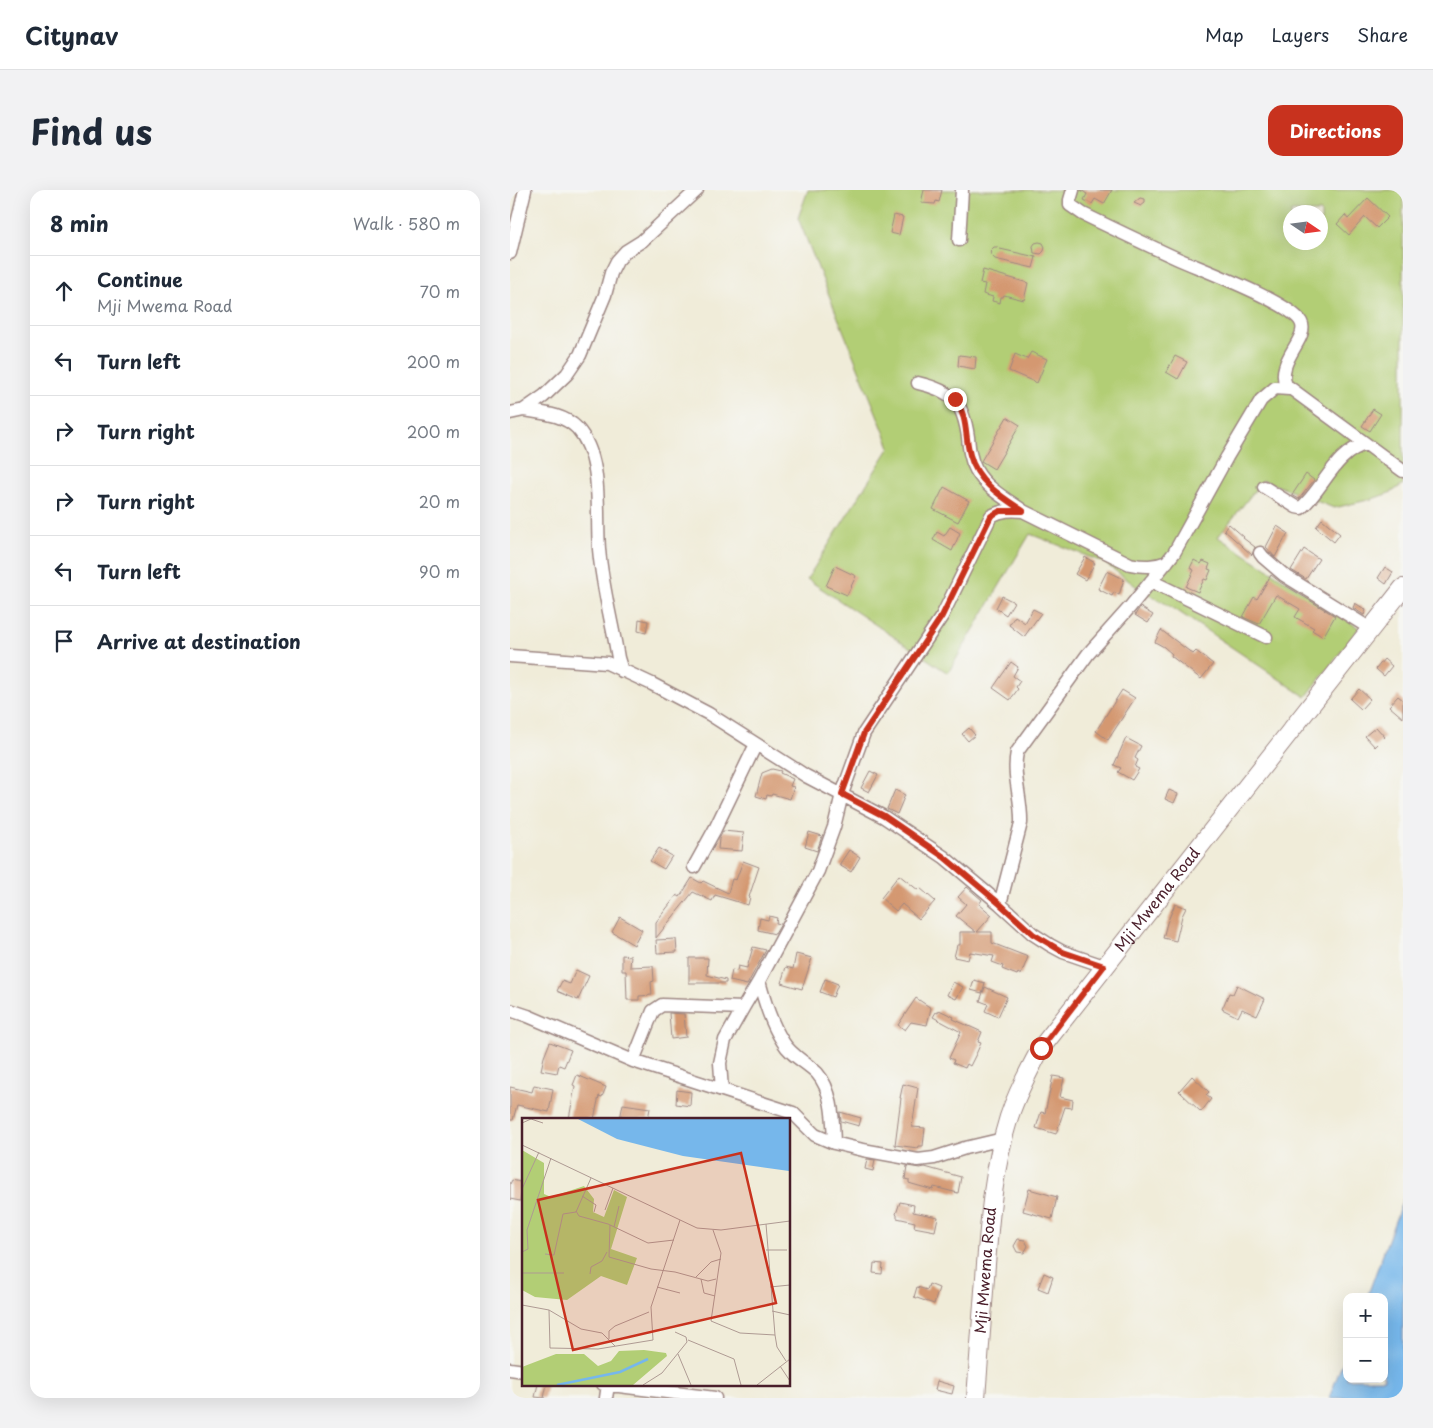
<!DOCTYPE html>
<html lang="en">
<head>
<meta charset="utf-8">
<style>
  :root { --surface:#fff; --page:#f2f2f3; --text:#1f2937; --muted:#747a83; --line:#e0e1e3; --accent:#c8321e }
  body { margin:0; font-family:"Playpen Sans",sans-serif; background:var(--page); color:var(--text) }
  .controls { position:absolute; right:15px; bottom:15px; display:grid; overflow:hidden; border-radius:10px; box-shadow:0 5px 20px #0002 }
  .controls button { width:45px; height:45px; display:grid; place-items:center; padding:0; border:0; border-bottom:1px solid var(--line); background:var(--surface); color:var(--text); font:25px sans-serif }
  .compass { position:absolute; left:773px; top:15px; width:45px; height:45px; border-radius:50%; background:var(--surface); box-shadow:0 5px 20px #0002; rotate:103deg }
  .stop { position:absolute; width:15px; height:15px; margin:-11px; border:4px solid #c8321e; border-radius:50%; background:#fff }
  .stop.end { background:#c8321e; border-color:#fff; box-shadow:0 1px 5px #0008 }
  .list { margin:0; padding:0; list-style:none }
  h2 { display:flex; justify-content:space-between; align-items:center; height:65px; margin:0; padding:0 20px; font-size:21px }
  h2 small { font-size:16px; font-weight:400; color:var(--muted) }
  .list li { display:grid; grid-template-columns:32px 1fr auto; gap:15px; align-items:center; box-sizing:border-box; height:70px; padding:0 20px; border-top:1px solid var(--line) }
  .list b { display:block; font-size:19px; white-space:nowrap }
  .list p { margin:0; font-size:16px; white-space:nowrap; color:var(--muted) }
  .list em { font-size:16px; font-style:normal; color:var(--muted) }
  .icon { flex:none; width:28px; height:28px; fill:none; stroke:currentColor; stroke-width:2; stroke-linecap:round; stroke-linejoin:round }
  .map { position:relative; flex:none; width:893px; height:1208px; overflow:hidden; border-radius:15px }
  header { display:flex; align-items:center; gap:30px; box-sizing:border-box; height:70px; padding:0 25px; background:var(--surface); border-bottom:1px solid var(--line) }
  header strong { font-size:24px }
  nav { display:flex; gap:28px; margin-inline-start:auto; font-size:18px }
  .intro { display:flex; align-items:center; justify-content:space-between; box-sizing:border-box; height:120px; padding:0 30px }
  h1 { margin:0; font-size:35px }
  .button { padding:12px 22px; border-radius:15px; background:var(--accent); color:#fff; font-size:18px; font-weight:700 }
  main { display:flex; gap:30px; padding:0 30px }
  aside { flex:1; background:var(--surface); border-radius:15px; box-shadow:0 5px 20px #0002 }
  .map>svg:first-child { display:block }
  .green { fill:#b2ce75; stroke:#7e7650; fill-rule:evenodd }
  .water { fill:#76b7eb; stroke:#606b8b }
  .building { fill:#d49871 }
  .lines { fill:none; stroke-linecap:round; stroke-linejoin:round }
  .minor-casing { stroke:#9d8682; stroke-width:15 }
  .secondary-casing { stroke:#9d8682; stroke-width:20 }
  .minor { stroke:#fff; stroke-width:12 }
  .secondary { stroke:#fff; stroke-width:18 }
  .route { stroke:#c8321e; stroke-width:6 }
  .labels { text-anchor:middle; stroke-width:5; stroke-linejoin:round; paint-order:stroke }
  .street-label { font-size:15px; fill:#4a1f2b; stroke:#f6f6f2 }
  .inset-river { fill:none; stroke:#76b7eb; stroke-width:2.5 }
  .inset-road { fill:none; stroke:#ae9a93; stroke-width:1 }
  .view { fill:#c8321e; fill-opacity:0.15; stroke:#c8321e; stroke-width:2.5 }
  .inset-edge { fill:none; stroke:#4a1f2b; stroke-width:2.5 }
</style>
</head>
<body>
<header>
<strong>Citynav</strong>
<nav><a>Map</a><a>Layers</a><a>Share</a></nav>
</header>
<div class="intro"><h1>Find us</h1><a class="button">Directions</a></div>
<main>
<aside>
<h2>8 min<small>Walk · 580 m</small></h2>
<ul class="list">
<li><svg class="icon" aria-label="ahead" viewBox="0 0 24 24"><path d="M12 20V5M6 11l6-6 6 6"/></svg><div><b>Continue</b><p>Mji Mwema Road</p></div><em>70 m</em></li>
<li><svg class="icon" aria-label="left" viewBox="0 0 24 24"><path d="M17 20v-9H6M10 6l-5 5 5 5"/></svg><div><b>Turn left</b></div><em>200 m</em></li>
<li><svg class="icon" aria-label="right" viewBox="0 0 24 24"><path d="M7 20v-9h11M14 6l5 5-5 5"/></svg><div><b>Turn right</b></div><em>200 m</em></li>
<li><svg class="icon" aria-label="right" viewBox="0 0 24 24"><path d="M7 20v-9h11M14 6l5 5-5 5"/></svg><div><b>Turn right</b></div><em>20 m</em></li>
<li><svg class="icon" aria-label="left" viewBox="0 0 24 24"><path d="M17 20v-9H6M10 6l-5 5 5 5"/></svg><div><b>Turn left</b></div><em>90 m</em></li>
<li><svg class="icon" aria-label="arrive" viewBox="0 0 24 24"><path d="M6 21V4h12l-3 4 3 4H6"/></svg><div><b>Arrive at destination</b></div></li>
</ul>
</aside>
<div class="map">
<svg width="893" height="1208" viewBox="0 0 893 1208">
  <rect width="100%" height="100%" fill="#f6f6f2"/>
  <filter id="ink" filterUnits="userSpaceOnUse"><feTurbulence type="fractalNoise" baseFrequency=".02" numOctaves="2"/><feDisplacementMap in="SourceGraphic" scale="10" xChannelSelector="R" yChannelSelector="G"/><feConvolveMatrix kernelMatrix="1 2 1 2 8 2 1 2 1" color-interpolation-filters="sRGB"/></filter>
  <filter id="wash" filterUnits="userSpaceOnUse"><feTurbulence type="fractalNoise" baseFrequency=".0096" numOctaves="4" result="noise"/><feDisplacementMap in="SourceGraphic" scale="20" xChannelSelector="R" yChannelSelector="G"/><feGaussianBlur stdDeviation="1.12" result="paint"/><feColorMatrix in="noise" values="0 0 0 0 0 0 0 0 0 0 0 0 0 0 0 0 0 1.4 0 .05"/><feComposite in="paint" operator="in"/></filter>
  <g filter="url(#wash)">
    <rect width="100%" height="100%" fill="#f0ecd9"/>
    <path class="green" d="M298,0h595v294l-11,8 -20,7 -38,9 -71,-28 -45,57 141,91 -53,69 -133,-89 -36,-21 -32,-24 -75,-29 -82,139 -141,-94 83,-132 -92,-229zM781,22h30v30h-30z"/>
    <path class="water" d="M893,1009v199h-74l18,-47v28h37v-82h-17z"/>
    <g id="blocks">
      <path class="building" d="M414,0h18l-3,12 -3,-1 -1,3 -14,-1z
        M571,0h31l-8,14 -9,-5 -3,5 -8,-4 3,-6z
        M630,8l5,1v4l-4,3 -7,-3z
        M858,8l20,19 -11,11 -12,-11 -16,18 -12,-11 8,-9 3,4z
        M384,25l9,2 -4,18 -9,-2z
        M529,52l4,1 2,4 -1,4 -3,3 -7,-1 -1,-7 2,-3z
        M484,57h4l2,2 36,8 -3,11 -38,-9 -4,-4 -1,-4z
        M473,80l45,13 -4,17 -20,-5 -1,2h-2l-1,6 -8,-2 1,-4 -10,-3 2,-10 -5,-1z
        M521,162l16,7 -10,24 -28,-12 6,-17 12,5z
        M449,165l17,2 -1,12 -17,-3z
        M665,166l12,6 -9,17 -12,-7z
        M863,219l8,5 -11,17 -8,-5z
        M497,227l13,8 -26,44 -13,-8z
        M796,284l8,6 -15,19 -7,-4z
        M434,297l25,14 -11,21 -25,-13z
        M812,329l18,15 -6,8 -18,-15z
        M719,334l15,13 -1,1 12,9 -3,8 -28,-25z
        M767,336l11,7 -13,24 -9,-10z
        M440,337l10,6 -8,18 -19,-11 4,-8 7,4z
        M794,359l15,10 -13,20 -15,-9z
        M575,367l10,6 -10,17 -10,-6z
        M684,370l7,4 2,-3 7,3 -2,5 3,1 -4,10 -3,-1 -6,13 -12,-5 8,-17 -4,-2z
        M325,376l21,10 -9,19 -21,-9z
        M875,377l8,5 -7,12 -8,-6z
        M597,381l17,8 -5,16 -5,-3 -2,4 -14,-7z
        M761,385l9,7 55,34 -12,21 -11,-7 2,-2 -19,-11 5,-8 -24,-14 -17,29 -16,-7 11,-20 3,2z
        M492,406l12,6 -8,13 -10,-7z
        M845,413l11,7 -2,5 -11,-7z
        M630,417l13,8 -5,8 -13,-8z
        M523,419l8,4 -17,24 -15,-12 6,-9 10,7z
        M129,429l9,2 -2,12 -8,-2z
        M651,440l32,24 3,-3 17,13 -12,15 -30,-23 1,-2 -8,-7 -9,-5z
        M874,469l8,7 -8,10 -8,-7z
        M501,472l7,5 -5,9 7,5 -4,6 2,2 -8,11 -17,-12z
        M849,499l11,10 -9,10 -11,-10z
        M612,500l13,8 -27,42 -12,-9z
        M888,506l5,4v18l-14,-12z
        M866,537l9,10 -10,10 -10,-11z
        M459,538l6,7 -7,6 -6,-7z
        M616,548l15,8 -6,12 3,2 -3,7 4,2 -7,11 -14,-8 3,-4 -7,-3z
        M262,579l9,2 -1,2 13,6 -3,7 4,1 -4,12 -18,-5 -1,2 -4,-1 -1,4 -10,-3 6,-23z
        M360,581l8,4 -9,17 -8,-4z
        M385,600l10,5 -8,19 -10,-5z
        M659,600l9,4 -4,9 -9,-4z
        M213,641l21,2 -2,18 -24,-2 1,-10z
        M299,642l13,4 -5,15 -12,-4z
        M149,658l13,8 -8,13 -14,-8z
        M339,660l11,7 -9,15 -12,-7z
        M233,671l16,6 -10,30h1l-2,8 -33,-10 -3,6 -19,-9 -37,46v-16l21,-27 3,2 12,-19 9,5 2,-2 25,12 4,-14 4,1z
        M389,685l19,15 2,-2 15,13 -16,18 -17,-15 -6,7 -15,-13z
        M457,697l15,13 -3,4 13,11 -15,17h15v11l36,14 -7,18 -3,-2 -1,2 -15,-6 1,-3 -11,-4 2,-6 -24,-4 -2,8 -14,-3 3,-12h3v-13h16l-20,-16 10,-12 -8,-7z
        M665,714l11,4 -4,8 -6,25 -13,-3 4,-15z
        M259,726l8,2 -1,5 5,1 -6,10 -17,-4 2,-12 8,2z
        M110,727l22,13 -8,15 -22,-13z
        M166,749l1,13 -20,1 -1,-13z
        M243,757l13,3 -19,35 -17,-4 2,-11 5,1 1,-5 9,2z
        M286,764l16,4 -10,31 -21,-6 5,-16 7,2z
        M112,765l9,1 -1,11 23,-1 1,15 -3,1 1,13 -13,1v4h-12l-1,-29h-4z
        M179,768h19l-1,17 19,5v3h-37z
        M66,780l13,6 -11,24 -21,-9 5,-10 8,3z
        M315,789l13,5 -5,13 -13,-5z
        M464,790l11,3 -3,10 -11,-3z
        M443,792l10,5 -7,12 -9,-4z
        M727,795l28,14 -8,17 -15,-7 -4,8 -16,-8 7,-16 4,1z
        M475,797l22,10 -9,20 -13,-6 3,-7 -8,-3z
        M406,808l15,10 -4,17 -16,-3 -6,8 -7,-5z
        M429,820l15,7 -1,2 29,13 -4,10 3,1 -4,9 -7,14 -3,-2 -2,4 -12,-5 1,-3 -5,-2 12,-26 -28,-15 3,-5 2,1z
        M159,823l15,1 2,23 -15,2z
        M40,852l21,8 -7,17 -5,-2 -2,8 -16,-3 3,-13z
        M67,885l29,12 -4,10 -3,-1 -5,23 -6,-1v1h-19l6,-33 -2,-1z
        M543,886l11,2 -4,19 13,3 -1,8 -7,-1 -9,27 -20,-6 5,-16 4,1z
        M682,886l17,16 -3,3 5,4 -10,13 -22,-21z
        M393,894l15,4 -6,39 13,1 -2,18h-4l-1,2 -23,-3 6,-47h-1z
        M24,895l19,4 -4,23 -32,-7 -4,15h-3v-33l22,5z
        M167,900l14,2 -1,14 -14,-2z
        M113,914l27,4 -2,11h-28z
        M330,922l21,6 -2,8 -18,-5z
        M357,969l8,1 -2,11 -8,-2z
        M397,976l13,2 5,-1 36,10 -3,16 -24,-6 -1,3 -21,-6 -3,-1v-3l-4,-1z
        M2,990l12,3 -4,18 -10,-2v-15z
        M519,999l28,8 -5,22 -29,-8z
        M390,1012l14,3 -1,7 25,5 -3,14 -21,-4 1,-5 -18,-4v-3l-1,-1z
        M508,1049l7,1 3,6 -4,7 -7,-1 -3,-6z
        M364,1073l9,1 -1,10 -9,-1z
        M534,1083l9,4 -5,15 -10,-4z
        M419,1094l10,4 -5,16 -20,-7 3,-10 10,3z
        M427,1191l17,5 -2,8 -17,-4z
        M28,1194h9l-3,14 -9,-1z"/>
    </g>
  </g>
  <g filter="url(#ink)">
    <use href="#blocks" fill-opacity="0" stroke="#9d8682" stroke-width="1"/>
    <g class="lines">
      <g class="minor-casing">
        <path id="minor" d="M563,0l-3,10v5l13,9c31,15 62,30 93,44 24,11 114,44 125,64 9,16 -26,39 -15,63l117,86
          M449,50l3,-50
          M0,63l15,-63
          M408,193c34,8 45,18 50,54 1,11 2,22 8,33 10,18 30,29 46,40
          M14,220c18,3 39,4 53,18 27,30 19,84 22,121 3,37 13,73 19,109l4,13
          M0,223l14,-3 20,-14 23,-22 13,-19 25,-60 6,-22 6,-12 9,-10 16,-10 55,-51
          M754,297l32,20 5,1c23,-20 34,-56 65,-64
          M750,363l3,4 21,18 87,54
          M641,391l115,56
          M0,466l97,7 45,21 57,30 97,62 78,41 60,40 56,47 33,30 17,11 13,7 41,14
          M184,677l21,-38 41,-85
          M490,714l21,-81c1,-24 -9,-47 -4,-71l71,-98 42,-47 44,-54 53,-96 34,-57 14,-12 14,1
          M249,791c6,22 12,42 24,61 8,14 23,20 34,31 16,18 16,47 17,70
          M0,820l18,6 105,45 160,52 22,22 19,8 29,7 55,10 16,-2 31,-10 38,-9
          M123,871l20,-50 9,-6 81,3
          M212,900l-2,-27 5,-23 18,-32 16,-27 59,-110 16,-44 8,-33 22,-61 78,-117 49,-100c11,-6 20,-6 32,-5l107,53c14,3 24,3 37,-2
          M0,1179l14,2
          M93,1194l112,14
          M96,1208l2,-13"/>
      </g>
      <g class="secondary-casing">
        <g id="secondary">
          <path id="s1" d="M466,1208c3,-45 7,-89 10,-134 4,-49 8,-99 23,-147 8,-24 20,-47 32,-69l362,-460"/>
        </g>
      </g>
      <use href="#minor" class="minor"/>
      <use href="#secondary" class="secondary"/>
    </g>
  </g>
  <g class="lines" filter="url(#ink)">
    <path class="route" d="M445,209c14,21 9,34 15,56 7,27 32,42 53,56h-23l-9,5 -49,100 -78,117 -22,61 42,22 60,41 56,47 33,30 30,18 41,14 -63,82"/>
  </g>
  <g class="labels">
    <g class="street-label">
      <text dy="5" stroke="none"><textPath href="#s1" startOffset="548">Mji Mwema Road</textPath></text>
      <text dy="5" stroke="none"><textPath href="#s1" startOffset="128">Mji Mwema Road</textPath></text>
    </g>
  </g>
  <g transform="translate(12 928)">
    <rect width="268" height="268" fill="#f0ecd9"/>
    <path d="M0,32l22,13v31l7,3 33,-11 10,13 -1,13 11,5 10,-27 13,7 -16,52 26,9 -10,27 -26,-9 -34,24 -32,-3 -13,-7zM122,232l22,3 1,3 -34,29h-111v-18l34,-13h28l14,12 13,-5 8,-10z" fill="#b2ce75"/>
    <path d="M56,1h211v52l-106,-15 -66,-17z" fill="#76b7eb"/>
    <path class="inset-river" d="M35,267l63,-13 28,-13"/>
    <path class="inset-road" d="M0,5l9,-4 12,4M0,27l175,83 24,2 69,-9M0,71l17,-37M60,78l14,9 -2,7M83,92l8,-22M54,93l3,5 29,8 40,19 26,-3M244,106l9,111 2,12 9,14M88,107l-1,32 42,12 24,3 33,9 8,-2M92,109l5,-21M191,112l8,23 -10,68 29,12 35,2M244,132h21M0,134l6,-3 -1,-19 24,-72M23,136l9,1 9,-41 13,-2 15,-34M0,155h42M68,156l1,-7 11,-6 5,-9M174,159l15,-15 10,-3M179,161l3,14 11,3M135,169l23,6M248,169l20,-2M0,187l27,5 32,19 21,4 13,13M27,192l1,38 48,1 55,-9 -2,-33 29,-87M250,193l18,4M87,221v-8l6,-5 34,-14M166,222l46,19 7,26M156,236l13,31M258,248l10,15M121,267l19,-12 25,-31 -1,-5 -11,-5M235,267l33,-26"/>
    <path class="view" d="M219,35l35,150 -203,47 -35,-150z"/>
    <rect width="268" height="268" class="inset-edge"/>
  </g>
</svg>
<div class="controls">
<button>+</button>
<button>−</button>
</div>
<svg class="compass" viewBox="-18 -18 36 36"><path d="M0-13l5 13h-10z" fill="#e53935"/><path d="M0 13l5-13h-10z" fill="#747a83"/></svg>
<div class="stop" style="left:531px;top:858px"></div>
<div class="stop end" style="left:445px;top:209px"></div>
</div>
</main>
</body>
</html>
